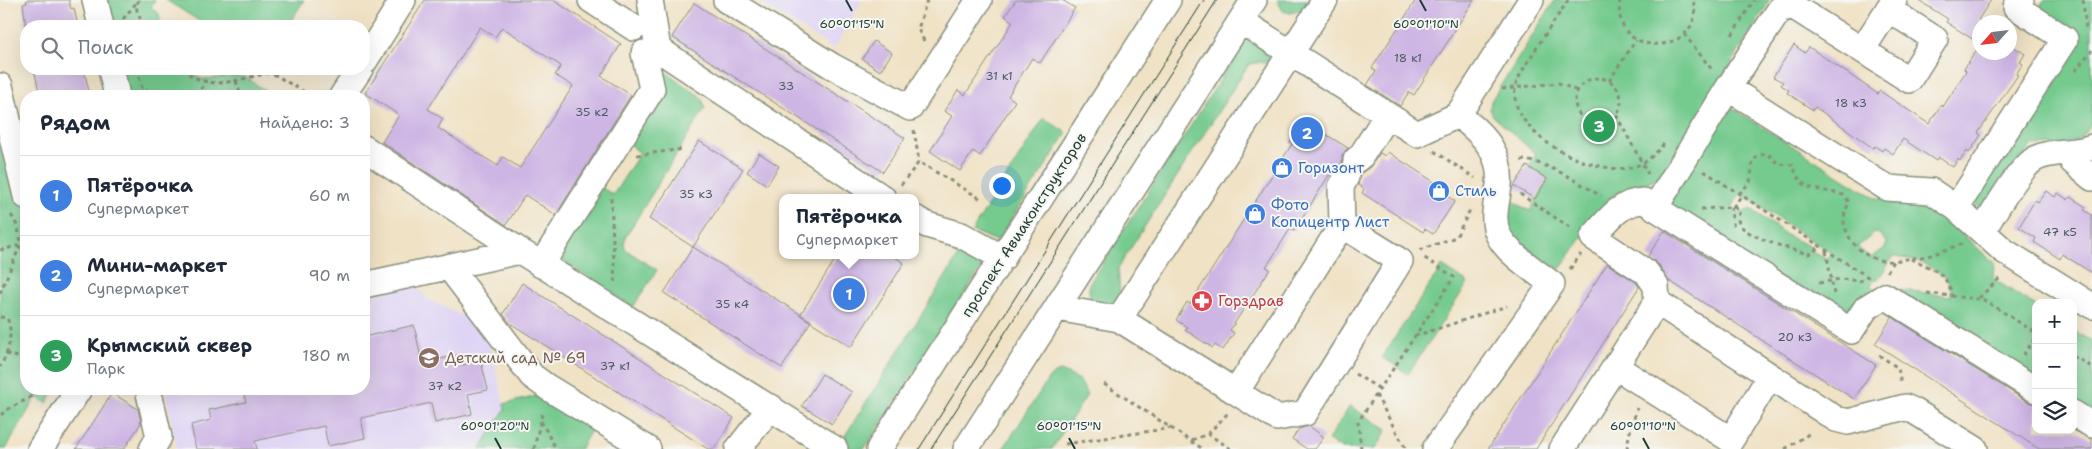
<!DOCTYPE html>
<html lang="ru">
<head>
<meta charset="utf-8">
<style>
  :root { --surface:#fff; --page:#f6f6f7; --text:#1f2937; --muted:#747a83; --line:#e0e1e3; --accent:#1f6fb2 }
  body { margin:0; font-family:"Shantell Sans",sans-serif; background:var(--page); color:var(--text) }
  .controls { position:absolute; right:15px; bottom:15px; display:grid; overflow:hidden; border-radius:10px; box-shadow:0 5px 20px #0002 }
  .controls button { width:45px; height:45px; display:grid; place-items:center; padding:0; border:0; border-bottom:1px solid var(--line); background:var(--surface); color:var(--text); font:25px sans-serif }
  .compass { position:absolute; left:1972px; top:15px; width:45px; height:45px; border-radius:50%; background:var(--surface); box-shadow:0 5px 20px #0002; rotate:243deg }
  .you { position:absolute; left:1001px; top:185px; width:18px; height:18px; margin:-12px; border:4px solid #fff; border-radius:50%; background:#1a73e8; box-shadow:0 0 0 8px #1a73e833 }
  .badge { display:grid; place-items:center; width:32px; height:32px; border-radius:50%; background:var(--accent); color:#fff; font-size:16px; font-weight:700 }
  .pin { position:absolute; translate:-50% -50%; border:2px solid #fff; box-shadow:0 1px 5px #0006 }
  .popup { position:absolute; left:779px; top:194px; width:140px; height:65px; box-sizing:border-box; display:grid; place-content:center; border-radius:10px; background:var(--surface); filter:drop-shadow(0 1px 4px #0005); font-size:16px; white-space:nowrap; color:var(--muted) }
  .popup b { font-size:19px; color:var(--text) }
  .popup::after { content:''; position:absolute; left:50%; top:100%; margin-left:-10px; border:10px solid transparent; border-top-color:var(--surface) }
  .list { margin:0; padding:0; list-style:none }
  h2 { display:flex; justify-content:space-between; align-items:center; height:65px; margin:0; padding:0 20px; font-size:21px }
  h2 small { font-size:16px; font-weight:400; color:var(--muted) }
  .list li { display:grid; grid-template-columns:32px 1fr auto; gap:15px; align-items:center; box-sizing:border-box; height:80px; padding:0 20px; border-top:1px solid var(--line) }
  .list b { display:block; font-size:19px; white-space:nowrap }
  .list p { margin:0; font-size:16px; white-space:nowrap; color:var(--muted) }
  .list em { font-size:16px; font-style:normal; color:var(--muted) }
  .icon { flex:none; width:28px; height:28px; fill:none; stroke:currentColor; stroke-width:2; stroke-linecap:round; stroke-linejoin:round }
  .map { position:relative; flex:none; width:2092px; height:449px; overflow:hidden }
  .search { position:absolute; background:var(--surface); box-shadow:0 5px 20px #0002; left:20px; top:20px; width:350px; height:55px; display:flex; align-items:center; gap:12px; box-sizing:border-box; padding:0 18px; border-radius:20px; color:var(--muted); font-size:19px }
  .panel { position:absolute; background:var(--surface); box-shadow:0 5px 20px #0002; left:20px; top:90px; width:350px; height:305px; border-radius:20px }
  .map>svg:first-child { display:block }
  .built { fill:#dfd4f5 }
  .green { fill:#74ca8e; stroke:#4a8461; fill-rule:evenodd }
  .building { fill:#cdb5e4; fill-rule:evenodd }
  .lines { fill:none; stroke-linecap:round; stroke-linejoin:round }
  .minor-casing { stroke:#88907c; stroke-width:28 }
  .path { stroke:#88907c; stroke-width:3; stroke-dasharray:4 4; stroke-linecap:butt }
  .minor { stroke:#fff; stroke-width:25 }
  .tram { stroke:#1f3d34; stroke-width:1 }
  .ticks { fill:none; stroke:#1f3d34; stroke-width:2 }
  .labels { text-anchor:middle; stroke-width:4; stroke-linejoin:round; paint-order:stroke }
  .number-label { font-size:12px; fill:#4a5b60 }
  .shop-label { font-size:15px; fill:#366cbe; stroke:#f6f6f2; text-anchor:start }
  .street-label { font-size:15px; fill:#1f3d34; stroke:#f6f6f2 }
  .health-label { font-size:15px; fill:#be3a42; stroke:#f6f6f2; text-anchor:start }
  .education-label { font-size:15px; fill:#785e54; stroke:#f6f6f2; text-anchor:start }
  .ticks-label { font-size:12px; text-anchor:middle; fill:#1f3d34; stroke:#f6f6f2; stroke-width:4; stroke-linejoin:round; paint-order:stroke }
</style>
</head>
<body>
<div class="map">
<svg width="2092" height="449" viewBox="0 0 2092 449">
  <rect width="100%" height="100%" fill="#f6f6f2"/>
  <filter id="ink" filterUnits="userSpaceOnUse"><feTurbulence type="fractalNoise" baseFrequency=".02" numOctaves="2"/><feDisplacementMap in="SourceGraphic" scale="10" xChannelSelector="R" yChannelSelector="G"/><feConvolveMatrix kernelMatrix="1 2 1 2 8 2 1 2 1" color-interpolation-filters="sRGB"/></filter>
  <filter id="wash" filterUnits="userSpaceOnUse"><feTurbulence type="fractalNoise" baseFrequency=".0096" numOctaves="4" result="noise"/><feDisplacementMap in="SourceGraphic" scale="20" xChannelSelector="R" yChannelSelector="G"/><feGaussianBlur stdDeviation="1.12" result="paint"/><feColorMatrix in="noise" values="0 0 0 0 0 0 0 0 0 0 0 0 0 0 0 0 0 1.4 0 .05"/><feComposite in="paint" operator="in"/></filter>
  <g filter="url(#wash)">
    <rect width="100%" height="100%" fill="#f0e2c5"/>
    <path class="built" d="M756,0h106l-28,49z
      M414,285l14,14 59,29 18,81 -25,40h-303l-11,-54 2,-6h196v-93z"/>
    <path class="green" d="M104,0h51l-4,7 8,7 2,12h-52z
      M166,0h138l-16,26h-81z
      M1277,0h33l-6,10 -14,3 -7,-2z
      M1555,0h215l-107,176 -50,19 -54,75c-15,-11 -55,-30 -54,-51 0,-5 2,-11 3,-16l6,-1 16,9 19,-32 -20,-13 7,-12 -43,-38 -3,-7 1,-8z
      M2044,0h48v123l-9,14 -17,8 -35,1 -44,65 -18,-10 106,-166 -38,-24z
      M1251,39l17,10 2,12 -21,3 -131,204 2,27c-14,17 -33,14 -31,-11l155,-241z
      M651,61l51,37 3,10 -79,128 -2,8 2,6 31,20 -24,37 -76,-50 44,-70 12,8 27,-42 -12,-10z
      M120,69h68l14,10 42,-3 29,20h-147z
      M0,105l26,108v176h28l-7,14 -11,-6 -30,52h-6z
      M1729,106l146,92 51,3 68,62 -1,16 43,27v78l-149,-92 -23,14 -12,20 -178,-113 -6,-7zM1741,194l90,59 -3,6 -15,-6v-5l-25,-12 -37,-27 -11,3 -9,-5zM1875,233l4,1 8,9 -2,5 -14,10 -14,-11zM1894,256c6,3 13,2 19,4 16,5 41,17 38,36l-66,-8 -5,4 -9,-5 2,-7 5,-1z
      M1044,118l23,15 -70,108 -25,-10z
      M964,247l22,13 -121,188 -13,1 -11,-7z
      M1442,266l26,17 -60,91 -26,-17z
      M2073,330l19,12v77l-19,-12z
      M1061,371l19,9 7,15 -35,54h-49l46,-71 5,-5z
      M549,393l47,29 -16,27h-100l25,-40 -1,-5z
      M1350,406l37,24 -12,19h-33l-14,-9z"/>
    <g id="blocks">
      <path class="building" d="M26,0h43l2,9 3,-1 4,18h-52l-3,-22 4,-1z
        M425,0h128l68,44 -20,32 30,19 -75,120 -31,-20 -19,30 -124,-83 17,-27 -34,-22zM480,27l15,10 7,-10 59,39 -6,9 18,11 -53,82 -17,-11 -5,9 -60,-38 5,-9 -15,-10z
        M1016,0h46l13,8 -35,55 -8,-5 -24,38 7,5 -35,55 -7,-5 -13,20 -30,-20 22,-35 -8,-5 7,-10 7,-11 7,5 48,-73 -8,-6z
        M1416,0h58l-60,95 -5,-3 -9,14 -33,-21 9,-14 -4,-3z
        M1918,0h73l-13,20 4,2h-2v22l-34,-22 2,-3z
        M694,3l211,135 -22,34 -211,-135z
        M874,41l18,12 -12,18 -18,-12z
        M2010,44l15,10 -5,8 3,2 -7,10 2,1 -40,58 3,2 -12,18 -2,-2 -7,10 -2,-2 -5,8 -15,-10 -2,4 -33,-22 -10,15 -9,-6 -2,3 -7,-5 -2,2 -58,-41 -2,3 -26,-17 2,-3 -8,-5 2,-3 -10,-5 21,-32 11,8 4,-6 69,47 2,-3 49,33 12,-19 2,2 23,-36 -2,-2 16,-24v7h30z
        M34,69h50l6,27h-50z
        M1301,125l10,6 3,-4 34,21 -6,7v9l-9,5 -39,62 -4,-2 -18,29 -6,9 4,2 -40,61 4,3 -11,17 -8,-5 -2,3 -28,-18 2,-3 -11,-7 11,-18 3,2 54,-85 48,-75 -2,-2z
        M699,141l44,28 -50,78 -44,-28z
        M1388,152l60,39 -3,4 10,6 -22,33 -8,-5 -2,3 -61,-39 2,-4 -6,-4 2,-11 10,-7 10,-14 5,3z
        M759,153l20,13 -12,19 -20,-13z
        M1527,166l20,13 -12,20 -21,-13z
        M2046,191l9,6 3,-4 10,7 2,-3 16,10 -2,3 8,5v58l-30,-19 -2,5 -26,-17 2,-4 -17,-11 16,-27 3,2z
        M1664,231l212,134 -22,34 -186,-119 -9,-15 -11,-9z
        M693,247l118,74 -29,47 -118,-75z
        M838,255h54l12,8 -53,84 -51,-32z
        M1607,264l29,18 3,5 -103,162h-48z
        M522,283l212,135 -20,31h-6l-198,-126 -7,-9z
        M1892,317l136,85 8,2v26h37l19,9v10h-53l-164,-105z
        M414,325l8,38 37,-8 3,10 19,-4 7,29 -20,4 4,20 -37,9 -4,-20 -70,15 4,20 -37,8 -4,-20 -69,15 2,8h-61l-5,-24 20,-5 -2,-10 37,-8 -3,-13h121v-52z
        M822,374l30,18 -20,32 -30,-18z
        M112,393l26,16 3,14 -17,26h-48z
        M1309,426l15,11 -9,12h-8l-15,-10 7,-10z"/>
    </g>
  </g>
  <g filter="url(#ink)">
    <use href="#blocks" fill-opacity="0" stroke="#88907c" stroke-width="1"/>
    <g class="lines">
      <g class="minor-casing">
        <path id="minor" d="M95,0l6,26
          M591,0l43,28
          M650,0l8,49 225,149
          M726,0l106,66 78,42 69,-108
          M1894,0l-32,50 -68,-43 -14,2 -52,79 159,100 44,3 25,17 48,43 88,55
          M1241,21l176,113 41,-19 73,-115
          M1862,50l47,30 26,-41 -47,-30
          M364,62l39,-62
          M111,69l6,27
          M0,86l26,110
          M342,96l18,-27
          M364,148l156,103
          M2072,153l1,9 19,16
          M1356,160l5,-4 26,-41
          M1655,208l73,-120
          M1956,208l109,-169 -49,-32 5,-7
          M915,218l12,7 34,10 42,23
          M1983,230c11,-17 38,-67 56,-73 17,-7 36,-3 53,-10
          M541,265l111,-176 -8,-36
          M449,267l83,109 15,11 101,62
          M1641,269l-48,-32c14,-16 28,-36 51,-36l207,130 15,-23 19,-12 151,94
          M364,285l156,-34 315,198
          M1657,302l179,117 12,3 57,-15 9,4 61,38
          M1057,308l62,11 206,-319
          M1119,319l117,73 106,-167 -1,-38 5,-10
          M1616,367l115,73 39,-64
          M148,389l11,48 -7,12
          M1236,392l41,26 28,-5 95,-152 -58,-36
          M2073,413l19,12
          M40,449l39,-60
          M738,449l33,-42
          M879,449l289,-449
          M966,449l288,-449
          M1435,449l117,-165c-15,-12 -47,-32 -54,-50 -6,-14 -2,-28 0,-42 7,-36 -13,-57 -40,-77
          M1562,449l95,-147 -1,-16 -9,-13"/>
      </g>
      <path class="path" d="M139,0c-6,9 1,18 6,26
        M1568,0c-10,17 -51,73 -53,88 -6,47 75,86 114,80 16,-3 27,-14 36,-26
        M1620,0c-10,63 88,55 73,0
        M2083,0l3,29
        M123,19l14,-17
        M1684,34l29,37
        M1732,35l22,-35
        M924,41l-6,-12 9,-29
        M140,69l-1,7 3,12 16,8
        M182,69c31,26 56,8 90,4l39,23
        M2075,71l17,-21
        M1575 101a23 23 0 1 1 46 0a23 23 0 1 1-46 0Z
        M236,81l5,15
        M1609,81l27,-41
        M1502,89l57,-6 18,8
        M186,96l16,-8 4,-6
        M1616,115l32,59
        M914,130l5,32
        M1434,151l41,27
        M637,155l47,-6
        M1521,160c26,1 58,23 80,36
        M1704,171l167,108
        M901,185l18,-23 64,38
        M1520,194l51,34
        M1739,194l11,-12 3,-21 6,-6 9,-1 11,10 14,1c9,29 22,22 47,29l5,2 4,6c-2,6 -6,13 -5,20 4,24 26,41 49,39
        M611,198l4,86
        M1733,207l-2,3 3,20
        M1734,207l6,4c-2,4 -3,8 -1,12 6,14 55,27 69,31l5,-1 6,-8
        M1701,209l32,-2 9,-12
        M11,215c9,11 8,27 15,39
        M0,250l26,-6
        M1420,250l36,-13 14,-27
        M1826,251l8,43
        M1911,259c19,8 38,15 41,37
        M1570,269l11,-15
        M1887,272l6,-11 35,-5 34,-12
        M1819,283l21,-4 24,2
        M0,293l20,-47
        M1927,293l57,7 52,33
        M1979,298l23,-22
        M0,317l7,1c7,14 1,36 -7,49
        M1415,336l92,-30
        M6,354l20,5
        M1879,355l19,13 3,16
        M2023,355l13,-18
        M2073,356l19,11
        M1355,374l25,15
        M1104,384l99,65
        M1376,395l30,54
        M1,415c11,-11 27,-13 39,-26
        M541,421l15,28
        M1208,434l20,-21
        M1192,440l16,-6 23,15
        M1065,444l106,-16
        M534,449l9,-39
        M1361,449l-3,-27 96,-145 -31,-20
        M1627,449l2,-14 8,-27
        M1785,449l27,-17"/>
      <use href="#minor" class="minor"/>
      <path class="tram" d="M919,449l285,-449
        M931,449l286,-449"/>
    </g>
  </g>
  <path class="ticks" d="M846,0l6,11M1420,0l6,11M495,438l6,11M1069,438l6,11M1643,438l6,11"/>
  <defs>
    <g id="shop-disc" transform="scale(1.125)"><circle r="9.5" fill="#3f7fe0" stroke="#f6f6f2"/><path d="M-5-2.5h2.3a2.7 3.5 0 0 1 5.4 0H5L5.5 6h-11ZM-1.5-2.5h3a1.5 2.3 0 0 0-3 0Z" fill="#fff"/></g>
    <g id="pharmacy-disc" transform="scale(1.125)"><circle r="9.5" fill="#e0444e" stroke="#f6f6f2"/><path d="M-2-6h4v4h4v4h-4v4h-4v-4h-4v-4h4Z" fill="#fff"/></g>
    <g id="school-disc" transform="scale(1.125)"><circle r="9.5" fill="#8d6e63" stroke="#f6f6f2"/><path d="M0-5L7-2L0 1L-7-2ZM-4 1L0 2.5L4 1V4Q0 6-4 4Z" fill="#fff"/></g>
  </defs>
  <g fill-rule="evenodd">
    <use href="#shop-disc" x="1282" y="168"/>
    <use href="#shop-disc" x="1439" y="191"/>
    <use href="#shop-disc" x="1255" y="214"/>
    <use href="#pharmacy-disc" x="1202" y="301"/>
    <use href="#school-disc" x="429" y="358"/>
  </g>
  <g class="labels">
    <g class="number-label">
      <text x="1408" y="62">18 к1</text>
      <text x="999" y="80">31 к1</text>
      <text x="786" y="90">33</text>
      <text x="1851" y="107">18 к3</text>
      <text x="592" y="116">35 к2</text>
      <text x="696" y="198">35 к3</text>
      <text x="2060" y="236">47 к5</text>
      <text x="732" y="308">35 к4</text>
      <text x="1795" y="341">20 к3</text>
      <text x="615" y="370">37 к1</text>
      <text x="445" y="390">37 к2</text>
    </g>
    <g class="shop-label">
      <text x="1298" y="173">Горизонт</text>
      <text x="1455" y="196">Стиль</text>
      <text x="1271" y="210">Фото<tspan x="1271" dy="17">Копицентр Лист</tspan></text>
    </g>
    <g class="street-label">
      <text transform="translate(1024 225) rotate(-57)" y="5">проспект Авиаконструкторов</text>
    </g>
    <g class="health-label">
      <text x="1218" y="306">Горздрав</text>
    </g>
    <g class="education-label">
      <text x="445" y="363">Детский сад № 69</text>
    </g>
  </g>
  <g class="ticks-label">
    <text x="852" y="28">60°01'15"N</text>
    <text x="1426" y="28">60°01'10"N</text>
    <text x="495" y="430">60°01'20"N</text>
    <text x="1069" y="430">60°01'15"N</text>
    <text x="1643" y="430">60°01'10"N</text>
  </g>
</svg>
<div class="controls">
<button>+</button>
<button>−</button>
<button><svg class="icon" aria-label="layers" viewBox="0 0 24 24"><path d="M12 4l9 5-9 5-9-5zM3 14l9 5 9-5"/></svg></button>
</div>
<svg class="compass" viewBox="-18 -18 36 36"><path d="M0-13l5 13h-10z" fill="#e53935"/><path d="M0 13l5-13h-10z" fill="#747a83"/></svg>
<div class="you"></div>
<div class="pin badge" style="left:849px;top:294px;background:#3f7fe0">1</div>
<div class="popup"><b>Пятёрочка</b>Супермаркет</div>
<div class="pin badge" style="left:1307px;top:133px;background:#3f7fe0">2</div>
<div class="pin badge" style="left:1599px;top:126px;background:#2e9e5b">3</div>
<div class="search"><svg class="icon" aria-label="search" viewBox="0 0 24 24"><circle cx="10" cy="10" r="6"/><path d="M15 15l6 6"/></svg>Поиск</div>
<section class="panel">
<h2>Рядом<small>Найдено: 3</small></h2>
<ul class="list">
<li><span class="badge" style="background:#3f7fe0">1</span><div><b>Пятёрочка</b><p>Супермаркет</p></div><em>60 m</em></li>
<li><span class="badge" style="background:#3f7fe0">2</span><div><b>Мини-маркет</b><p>Супермаркет</p></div><em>90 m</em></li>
<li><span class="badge" style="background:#2e9e5b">3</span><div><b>Крымский сквер</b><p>Парк</p></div><em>180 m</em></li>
</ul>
</section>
</div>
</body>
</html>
